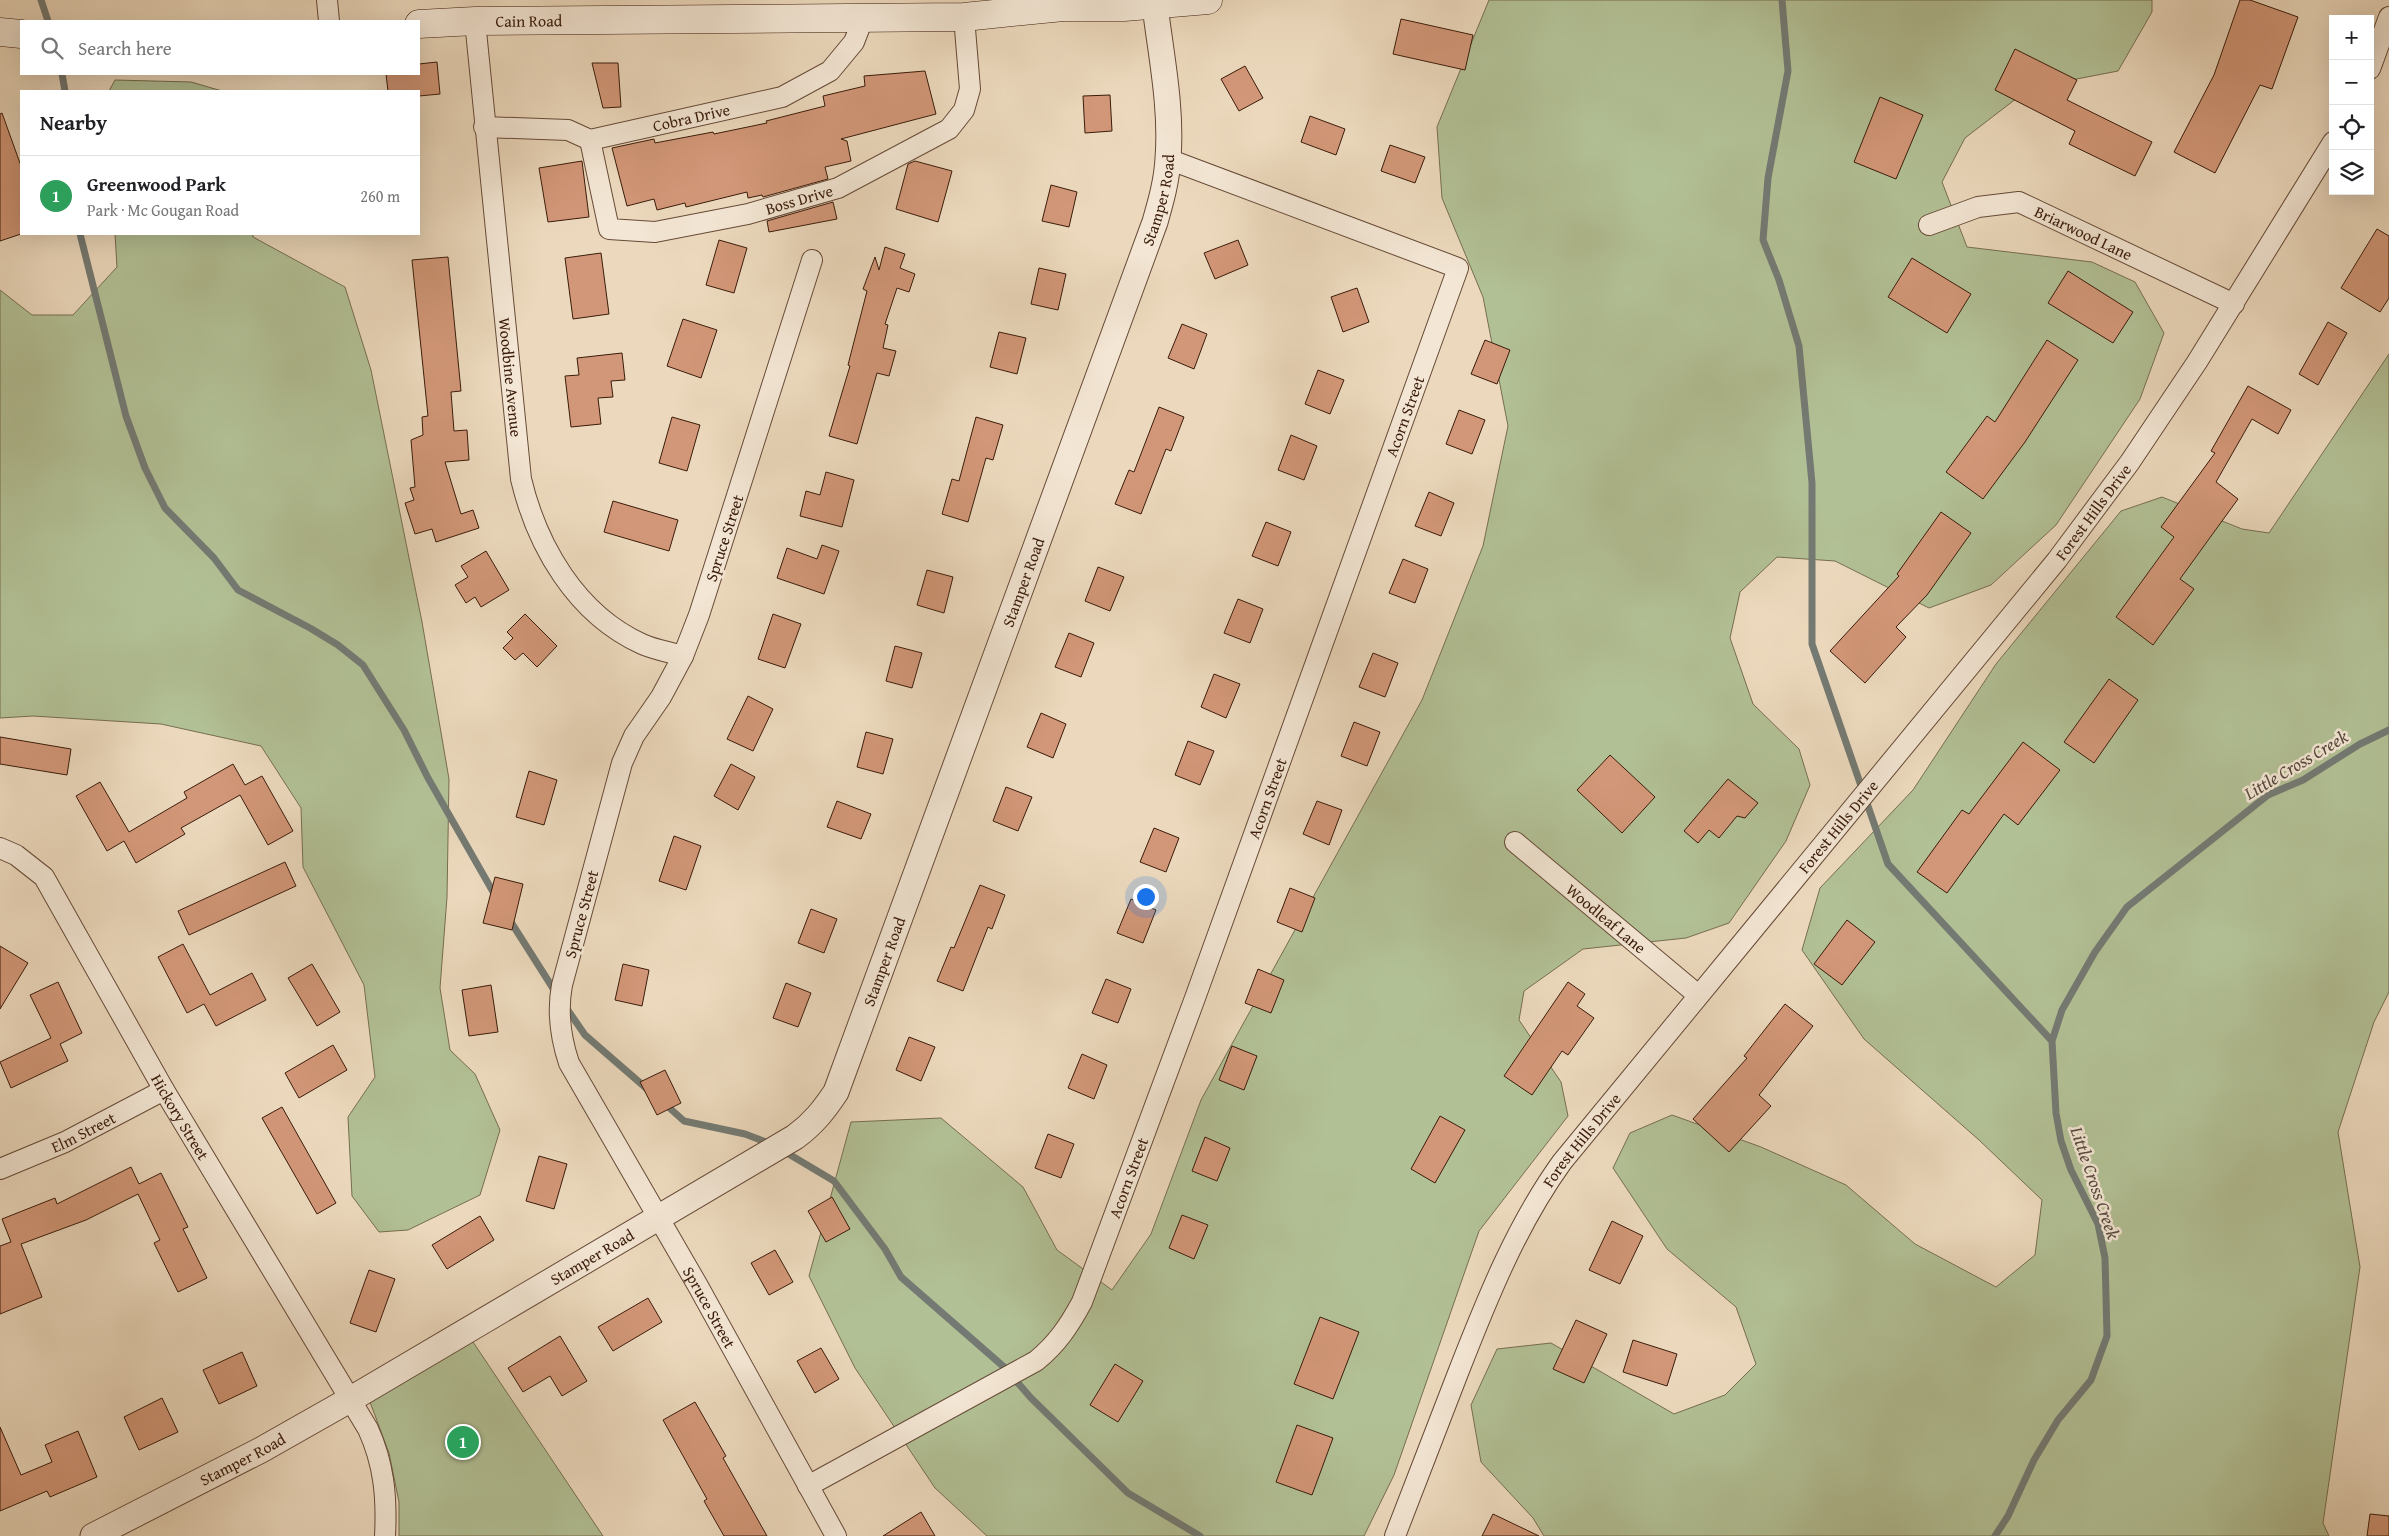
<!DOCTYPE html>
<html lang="en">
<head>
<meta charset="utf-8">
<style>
  :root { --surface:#fff; --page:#f6f6f6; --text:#202124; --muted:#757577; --line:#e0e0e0; --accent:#8f2418 }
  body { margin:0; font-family:"Gentium Book Plus",serif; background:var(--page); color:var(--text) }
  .controls { position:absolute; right:15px; top:15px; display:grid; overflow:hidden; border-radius:0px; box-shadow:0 5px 20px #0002 }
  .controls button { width:45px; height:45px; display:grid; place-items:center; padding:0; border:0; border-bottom:1px solid var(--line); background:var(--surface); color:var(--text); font:25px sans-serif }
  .you { position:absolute; left:1145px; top:896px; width:18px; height:18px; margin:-12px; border:4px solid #fff; border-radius:50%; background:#1a73e8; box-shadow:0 0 0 8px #1a73e833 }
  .badge { display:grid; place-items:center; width:32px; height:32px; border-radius:50%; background:var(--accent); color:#fff; font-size:16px; font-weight:700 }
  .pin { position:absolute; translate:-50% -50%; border:2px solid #fff; box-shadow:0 1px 5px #0006 }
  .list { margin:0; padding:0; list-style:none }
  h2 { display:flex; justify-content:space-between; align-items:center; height:65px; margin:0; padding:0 20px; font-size:21px }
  h2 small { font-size:16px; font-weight:400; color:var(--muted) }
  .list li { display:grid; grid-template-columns:32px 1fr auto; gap:15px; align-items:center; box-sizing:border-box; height:80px; padding:0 20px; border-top:1px solid var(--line) }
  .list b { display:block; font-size:19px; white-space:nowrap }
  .list p { margin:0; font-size:16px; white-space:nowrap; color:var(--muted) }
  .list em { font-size:16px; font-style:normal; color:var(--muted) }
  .icon { flex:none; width:28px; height:28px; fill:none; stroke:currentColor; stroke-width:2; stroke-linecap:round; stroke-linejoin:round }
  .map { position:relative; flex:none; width:2389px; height:1536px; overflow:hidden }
  .search { position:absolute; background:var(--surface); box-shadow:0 5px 20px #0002; left:20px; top:20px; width:400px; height:55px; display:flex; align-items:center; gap:12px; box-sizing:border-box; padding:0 18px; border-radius:0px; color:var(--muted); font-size:19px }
  .panel { position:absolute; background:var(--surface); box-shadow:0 5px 20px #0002; left:20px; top:90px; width:400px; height:145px; border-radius:0px }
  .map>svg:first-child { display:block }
  .green { fill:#b2c095; stroke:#766e50 }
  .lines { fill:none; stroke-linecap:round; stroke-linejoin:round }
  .stream { stroke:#747a73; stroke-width:7 }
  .building { fill:#d29778; stroke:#3a1b0a }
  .minor-casing { stroke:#664a37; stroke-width:22 }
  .tertiary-casing { stroke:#664a37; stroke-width:27 }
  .secondary-casing { stroke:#3a1b0a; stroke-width:29 }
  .minor { stroke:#f3e6d4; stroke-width:20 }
  .tertiary { stroke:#f3e6d4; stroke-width:25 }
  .secondary { stroke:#f3e6d4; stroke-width:28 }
  .labels { text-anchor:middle; stroke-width:5; stroke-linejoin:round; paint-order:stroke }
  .street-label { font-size:16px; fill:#3a1b0a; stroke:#f3e6d4 }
  .water-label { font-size:18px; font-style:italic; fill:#574a3f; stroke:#f3e6d4 }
</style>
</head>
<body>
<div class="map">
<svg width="2389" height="1536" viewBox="0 0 2389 1536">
  <rect width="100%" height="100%" fill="#ecd9bd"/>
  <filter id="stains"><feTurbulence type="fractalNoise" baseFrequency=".004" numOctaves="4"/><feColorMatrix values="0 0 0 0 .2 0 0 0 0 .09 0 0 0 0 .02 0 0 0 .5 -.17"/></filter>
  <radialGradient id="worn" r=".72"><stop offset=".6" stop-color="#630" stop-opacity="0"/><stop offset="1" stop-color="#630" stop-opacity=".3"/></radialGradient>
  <path class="green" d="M1489,0h663v12l-34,59 -88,17 -65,50 -23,44 25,65 125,15 43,20 29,51 -24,66 -84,126 -65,60 -62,23 -94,-47 -58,-4 -37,35 -10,46 23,66 46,45 11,36 -24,56 -57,82 -43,15 -103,11 -59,42 -5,29 42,62 7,34 -89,115 -85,244 -30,61h-377l-52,-48 -80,-120 -46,-92 42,-154 90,-4 82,69 34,63 55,40 39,-56 50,-134 221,-400 61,-154 25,-120 -25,-129 -41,-99 -5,-71z
    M115,80l76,2 31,9h-113z
    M115,234h138v3l92,50 26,83 51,252 27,157 -2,118 -7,91 10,62 25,24 25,56 -20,65 -72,35 -29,2 -27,-36 -4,-79 27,-40 -11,-92 -61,-118 -2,-59 -40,-62 -100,-22 -128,-8 -33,2v-428l32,25h41l44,-48z
    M2389,354v638l-15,30 -36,110 22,135 -37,256 6,13h-785l-11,-18 -52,-56 -10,-57 26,-56 54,-6 123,71 51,-19 31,-31 -20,-57 -69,-58 -54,-81 17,-35 42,-18 89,32 85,38 69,59 81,43 39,-32 7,-55 -63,-60 -115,-101 -62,-89 18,-62 93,-98 83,-126 125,-153 41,-14 80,32 27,4z
    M471,1339l132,197h-204v-34l-10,-49 -19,-51z"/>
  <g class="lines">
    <path class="stream" d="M41,0l7,21
      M1782,0l6,71 -20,107 -5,62 16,40 20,66 13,137v161l76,220 164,177
      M62,74l3,17
      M80,234l46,182 19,52 20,40 49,50 24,32 72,38 28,17 25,20 41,65 24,48 68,119
      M509,919l47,74
      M565,1006l20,29 61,53
      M664,1103l20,18 61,13 26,10
      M782,1150l52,31 51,68 16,28 103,90 27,31 97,95 72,43
      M1995,1536l13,-20 26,-56 24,-40 33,-40 16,-44 -2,-78 -7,-34 -27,-54 -10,-29 -5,-28 -4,-72 10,-31 33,-58 32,-45 141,-112 35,-15 57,-36 29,-14"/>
  </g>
  <path class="building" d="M2240,0h10l48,17 -26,72 -12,-4 -45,88 -41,-21 40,-77z
    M1401,19l72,16 -8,35 -72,-16z
    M2015,49l62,31 -10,20 85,42 -17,34 -66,-32 6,-13 -80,-41z
    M437,62l3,32 -21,2v-5h-31l-2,-17h33v-10z
    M592,63h26l3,44 -18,1z
    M1245,66l18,32 -24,13 -18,-32z
    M925,71l11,43 -95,25 6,2 4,20 -26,6 3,12 -65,18 -1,-2 -14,3 -1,-6 -61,15 -1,-4 -28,7 -3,-11 -27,7 -15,-58 42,-9 1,4 58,-11 1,2 53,-11 -1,-2 59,-15 -2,-10 42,-10 -1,-10z
    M1110,95l2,36 -27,2 -2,-37z
    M1880,97l43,18 -27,64 -42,-17z
    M2,113l19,53v68l-21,7v-127z
    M1310,116l35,13 -9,26 -35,-13z
    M1390,145l35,12 -10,26 -34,-12z
    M582,161l7,56 -41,5 -9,-54z
    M915,161l37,10 -14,51 -42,-13 12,-45z
    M1051,185l26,7 -8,35 -27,-6z
    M833,202l4,17 -68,13 -2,-11z
    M2377,229l12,7v62l-9,14 -39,-24z
    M719,240l28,8 -13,45 -28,-8z
    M1238,240l10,25 -33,14 -11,-26z
    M885,247l20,7 -5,14 15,6 -6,18 -12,-4 -12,36 3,1 -5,23 13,3 -7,25 -12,-3 -20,71 -28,-8 21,-70 -2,-1 19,-74 -4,-2 12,-32 4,13z
    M601,253l8,61 -36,5 -8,-61z
    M448,257l13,134 -10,1 3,39 13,-1 2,30 -24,2 16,52 12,-4 6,18 -43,14 -4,-13 -17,5 -10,-31 9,-3 -4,-12 5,-1 -4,-47 12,-5 -1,-18 6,-1 -16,-156z
    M1912,258l59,36 -24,39 -59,-36z
    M1039,268l27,6 -8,36 -27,-6z
    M2068,271l65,41 -20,31 -65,-40z
    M1357,288l12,34 -26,10 -12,-35z
    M683,319l34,11 -16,48 -34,-12z
    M2328,322l19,11 -29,52 -19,-11z
    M1182,324l25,10 -13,35 -26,-11z
    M999,332l27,6 -9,36 -27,-7z
    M1485,340l25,10 -13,34 -26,-10z
    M2047,340l31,20 -53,82 -42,57 -37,-27 41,-56 8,6z
    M622,353l3,27 -14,1 2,16 -15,1 3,26 -30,3 -6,-51 14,-1 -2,-17z
    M1318,370l26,10 -14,34 -25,-10z
    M2248,386l43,24 -13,24 -26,-15 -36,63 22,17 -58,80 14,10 -41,56 -37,-28 58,-80 -13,-10 54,-74 -4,-2z
    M1159,407l25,10 -13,34 -5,-2 -25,65 -26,-10 14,-34 5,2z
    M1459,410l26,10 -13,34 -26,-10z
    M672,417l28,8 -13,46 -28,-8z
    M976,417l27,8 -10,35 -7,-2 -18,64 -26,-8 10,-35 7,2z
    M1291,435l26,11 -13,34 -26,-10z
    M826,472l28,8 -12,47 -42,-11 6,-25 14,4z
    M1429,492l25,11 -13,33 -26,-10z
    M613,501l65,19 -9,31 -65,-19z
    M1941,512l30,21 -44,62 -31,32 10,10 -41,46 -35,-32 69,-75 -2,-2z
    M1266,522l25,10 -13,34 -26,-10z
    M822,545l17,6 -15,43 -47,-16 10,-30 30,11z
    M486,551l23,39 -28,17 -6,-10 -9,6 -11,-18 13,-8 -7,-11z
    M1403,559l25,10 -13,34 -26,-10z
    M1098,567l26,10 -14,34 -25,-10z
    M927,570l26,7 -9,36 -27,-8z
    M1238,599l25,10 -13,34 -26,-10z
    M525,614l32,32 -20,21 -14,-14 -8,7 -12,-12 10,-10 -6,-6z
    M773,614l28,10 -16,44 -27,-9z
    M1069,633l25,10 -13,34 -26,-10z
    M895,646l27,7 -10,35 -26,-7z
    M1373,653l25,10 -13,34 -26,-10z
    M1214,674l26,10 -14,34 -25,-11z
    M2109,679l29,21 -44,63 -30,-21z
    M748,696l25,13 -20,42 -26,-12z
    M1041,713l25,11 -13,34 -26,-11z
    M1354,722l26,10 -13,34 -26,-10z
    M866,732l27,7 -10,35 -26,-7z
    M0,737l71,12 -4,26 -67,-11z
    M1188,741l26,10 -14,34 -25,-10z
    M2023,742l37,28 -42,55 -14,-11 -57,79 -30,-21 45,-62 7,4z
    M1610,755l45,42 -33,36 -45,-43z
    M233,764l12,21 17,-9 31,55 -25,14 -28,-50 -59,33 4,6 -49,29 -12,-22 -17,10 -31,-55 24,-14 29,50 58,-34 -3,-6z
    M731,764l24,13 -17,33 -24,-14z
    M529,771l28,9 -13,45 -28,-8z
    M1728,779l30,24 -13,15 -8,-2 -18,22 -10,-8 -11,13 -14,-12z
    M1006,787l26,10 -14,34 -25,-10z
    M837,801l34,13 -10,25 -34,-12z
    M1317,801l25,9 -13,35 -26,-11z
    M1154,828l25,10 -13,34 -26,-10z
    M674,836l27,10 -15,44 -27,-9z
    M285,862l11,24 -107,49 -11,-24z
    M495,877l28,7 -11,46 -29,-7z
    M980,885l25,10 -13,34 -4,-2 -25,64 -26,-10 14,-34 3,1z
    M1290,888l25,10 -13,34 -25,-10z
    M1131,899l25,11 -13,33 -26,-10z
    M811,909l26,10 -13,34 -26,-10z
    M1847,920l28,22 -33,43 -28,-21z
    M183,944l27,51 42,-22 14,27 -50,26 -12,-22 -17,9 -29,-56z
    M0,946l28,17 -28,46z
    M312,964l28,48 -23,14 -29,-48z
    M623,964l26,6 -7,36 -27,-6z
    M1258,969l26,11 -13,33 -26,-10z
    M1106,979l25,10 -13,34 -26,-10z
    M58,982l24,51 -22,11 8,17 -57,27 -11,-26 51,-24 -21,-43z
    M1568,982l17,12 -8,12 17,12 -26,37 -6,-4 -30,44 -28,-19z
    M786,983l25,10 -13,34 -25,-9z
    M491,985l7,47 -29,4 -7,-46z
    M1785,1004l28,22 -54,69 12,11 -42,46 -36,-33 54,-61 -3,-2z
    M909,1037l26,10 -14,34 -25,-11z
    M333,1045l14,25 -48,28 -14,-25z
    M1232,1046l25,10 -13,34 -25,-10z
    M1082,1054l25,11 -13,34 -26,-11z
    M665,1070l16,33 -24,12 -17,-33z
    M282,1107l54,96 -19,11 -55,-96z
    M1440,1116l25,14 -30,53 -24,-14z
    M1048,1134l26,10 -13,34 -26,-10z
    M1205,1137l25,11 -13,33 -25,-10z
    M539,1156l28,8 -13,45 -28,-8z
    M131,1167l8,17 22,-11 27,54 -5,2 24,49 -29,14 -24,-49 6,-3 -22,-46 -52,26 -65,24 21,53 -42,17v-68l11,-4 -9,-23 53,-21 2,6z
    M832,1197l18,32 -24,13 -18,-31z
    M1182,1215l26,10 -14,34 -25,-11z
    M480,1216l14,24 -47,29 -15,-24z
    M1612,1221l31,15 -23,48 -31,-14z
    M775,1250l18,32 -24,13 -18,-32z
    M369,1270l26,9 -19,53 -26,-9z
    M648,1298l14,24 -49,29 -15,-24z
    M1320,1317l39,15 -26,67 -39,-15z
    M1576,1320l31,14 -23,49 -31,-14z
    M560,1336l27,45 -25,15 -12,-20 -27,16 -15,-24z
    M1633,1340l44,14 -10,32 -44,-14z
    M821,1348l18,31 -24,14 -18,-32z
    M242,1352l15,34 -38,18 -16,-34z
    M1115,1364l28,17 -25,41 -28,-17z
    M162,1398l16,34 -39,18 -15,-33z
    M695,1402l31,54 -3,2 44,78h-43l-20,-35 3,-2 -44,-79z
    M1297,1425l36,13 -21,57 -36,-13z
    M0,1427l21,48 31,-13 -7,-17 33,-14 19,46 -47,20 -3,-6 -47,20z
    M921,1512l14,24h-52z
    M1493,1514l46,22h-57z
    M2370,1514l19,2v20h-22z"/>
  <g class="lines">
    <g class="minor-casing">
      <g id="minor">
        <path d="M327,0l2,21"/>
        <path id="s1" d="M475,21l46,458c16,67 55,135 121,165 13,6 28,8 41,12"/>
        <path d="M2370,69l19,-52"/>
        <path id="s2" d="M484,127l84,3 22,10 192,-43 48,-26 24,-29 10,-26"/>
        <path id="s3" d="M590,140l19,89 46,3 93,-18 90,-26 111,-59 15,-19 6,-21 -6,-72"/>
        <path id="s4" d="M1929,225l49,-18 41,-5 215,102"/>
        <path id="s5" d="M812,260l-113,355 -16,41 -22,41 -27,39 -12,27 -60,222c-5,27 -2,51 7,78l129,223 138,250"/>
        <path id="s6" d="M1515,842l183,153"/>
        <path id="s7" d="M0,848l16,7 28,22 120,213 204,339c16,35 19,68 17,107"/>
        <path id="s8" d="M0,1169l65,-27 99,-52"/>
        <path id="s9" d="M808,1486l228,-125c21,-17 33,-35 46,-59l113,-304 263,-730 -290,-109"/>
        <path id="s10" d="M1395,1536c21,-54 42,-109 63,-163 29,-74 58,-147 104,-211l495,-602 73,-98 67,-100 136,-220"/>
      </g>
    </g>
    <g class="tertiary-casing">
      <g id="tertiary">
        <path id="s11" d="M93,1536l168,-86 90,-51 444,-262c18,-13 29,-27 41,-45l319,-870c6,-21 12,-42 13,-64 4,-50 -7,-103 -13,-152"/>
      </g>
    </g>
    <g class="secondary-casing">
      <g id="secondary">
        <path id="s12" d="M419,24l56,-3 489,-4 99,-10h61l84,-7"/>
        <path d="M0,32l21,2"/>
      </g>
    </g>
    <use href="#minor" class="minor"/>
    <use href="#tertiary" class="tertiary"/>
    <use href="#secondary" class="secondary"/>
  </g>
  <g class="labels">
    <g class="street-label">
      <text dy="6" stroke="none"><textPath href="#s12" startOffset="110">Cain Road</textPath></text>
      <text dy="6" stroke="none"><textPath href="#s2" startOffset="212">Cobra Drive</textPath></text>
      <text dy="6" stroke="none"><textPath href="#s3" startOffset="285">Boss Drive</textPath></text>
      <text dy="6" stroke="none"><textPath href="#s11" startOffset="1818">Stamper Road</textPath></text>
      <text dy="6" stroke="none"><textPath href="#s4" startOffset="165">Briarwood Lane</textPath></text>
      <text dy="6" stroke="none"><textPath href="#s1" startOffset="358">Woodbine Avenue</textPath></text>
      <text dy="6" stroke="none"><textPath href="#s9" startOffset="1278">Acorn Street</textPath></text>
      <text dy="6" stroke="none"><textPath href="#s10" startOffset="1250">Forest Hills Drive</textPath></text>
      <text transform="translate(724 538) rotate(-72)" y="6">Spruce Street</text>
      <text dy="6" stroke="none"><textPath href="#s11" startOffset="1412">Stamper Road</textPath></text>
      <text dy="6" stroke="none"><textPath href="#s9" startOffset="872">Acorn Street</textPath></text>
      <text dy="6" stroke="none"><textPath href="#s10" startOffset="845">Forest Hills Drive</textPath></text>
      <text transform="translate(581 914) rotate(-75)" y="6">Spruce Street</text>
      <text dy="6" stroke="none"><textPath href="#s6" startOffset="119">Woodleaf Lane</textPath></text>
      <text dy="6" stroke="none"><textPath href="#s11" startOffset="1008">Stamper Road</textPath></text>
      <text dy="6" stroke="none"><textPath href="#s7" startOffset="329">Hickory Street</textPath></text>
      <text dy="6" stroke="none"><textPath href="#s8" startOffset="91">Elm Street</textPath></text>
      <text dy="6" stroke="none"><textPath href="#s10" startOffset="440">Forest Hills Drive</textPath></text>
      <text dy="6" stroke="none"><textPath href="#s9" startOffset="468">Acorn Street</textPath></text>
      <text dy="6" stroke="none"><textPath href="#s11" startOffset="572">Stamper Road</textPath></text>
      <text dy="6" stroke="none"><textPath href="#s5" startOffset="1131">Spruce Street</textPath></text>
      <text dy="6" stroke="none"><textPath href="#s11" startOffset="168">Stamper Road</textPath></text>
    </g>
    <g class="water-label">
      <text transform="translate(2296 765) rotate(-31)" y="6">Little Cross Creek</text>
      <text transform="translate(2095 1183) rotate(71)" y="6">Little Cross Creek</text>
    </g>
  </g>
  <rect width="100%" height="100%" filter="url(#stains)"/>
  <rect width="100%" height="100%" fill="url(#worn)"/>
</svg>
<div class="controls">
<button>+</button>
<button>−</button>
<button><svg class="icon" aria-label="locate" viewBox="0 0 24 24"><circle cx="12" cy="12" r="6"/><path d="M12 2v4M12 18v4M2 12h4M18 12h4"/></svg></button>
<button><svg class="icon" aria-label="layers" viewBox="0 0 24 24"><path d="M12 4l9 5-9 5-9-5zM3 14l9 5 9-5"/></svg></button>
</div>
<div class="you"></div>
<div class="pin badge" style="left:463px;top:1442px;background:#2e9e5b">1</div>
<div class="search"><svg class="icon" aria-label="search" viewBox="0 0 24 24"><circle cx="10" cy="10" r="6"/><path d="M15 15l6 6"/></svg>Search here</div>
<section class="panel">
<h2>Nearby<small></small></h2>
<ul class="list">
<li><span class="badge" style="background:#2e9e5b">1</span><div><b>Greenwood Park</b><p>Park · Mc Gougan Road</p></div><em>260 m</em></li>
</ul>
</section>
</div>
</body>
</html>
